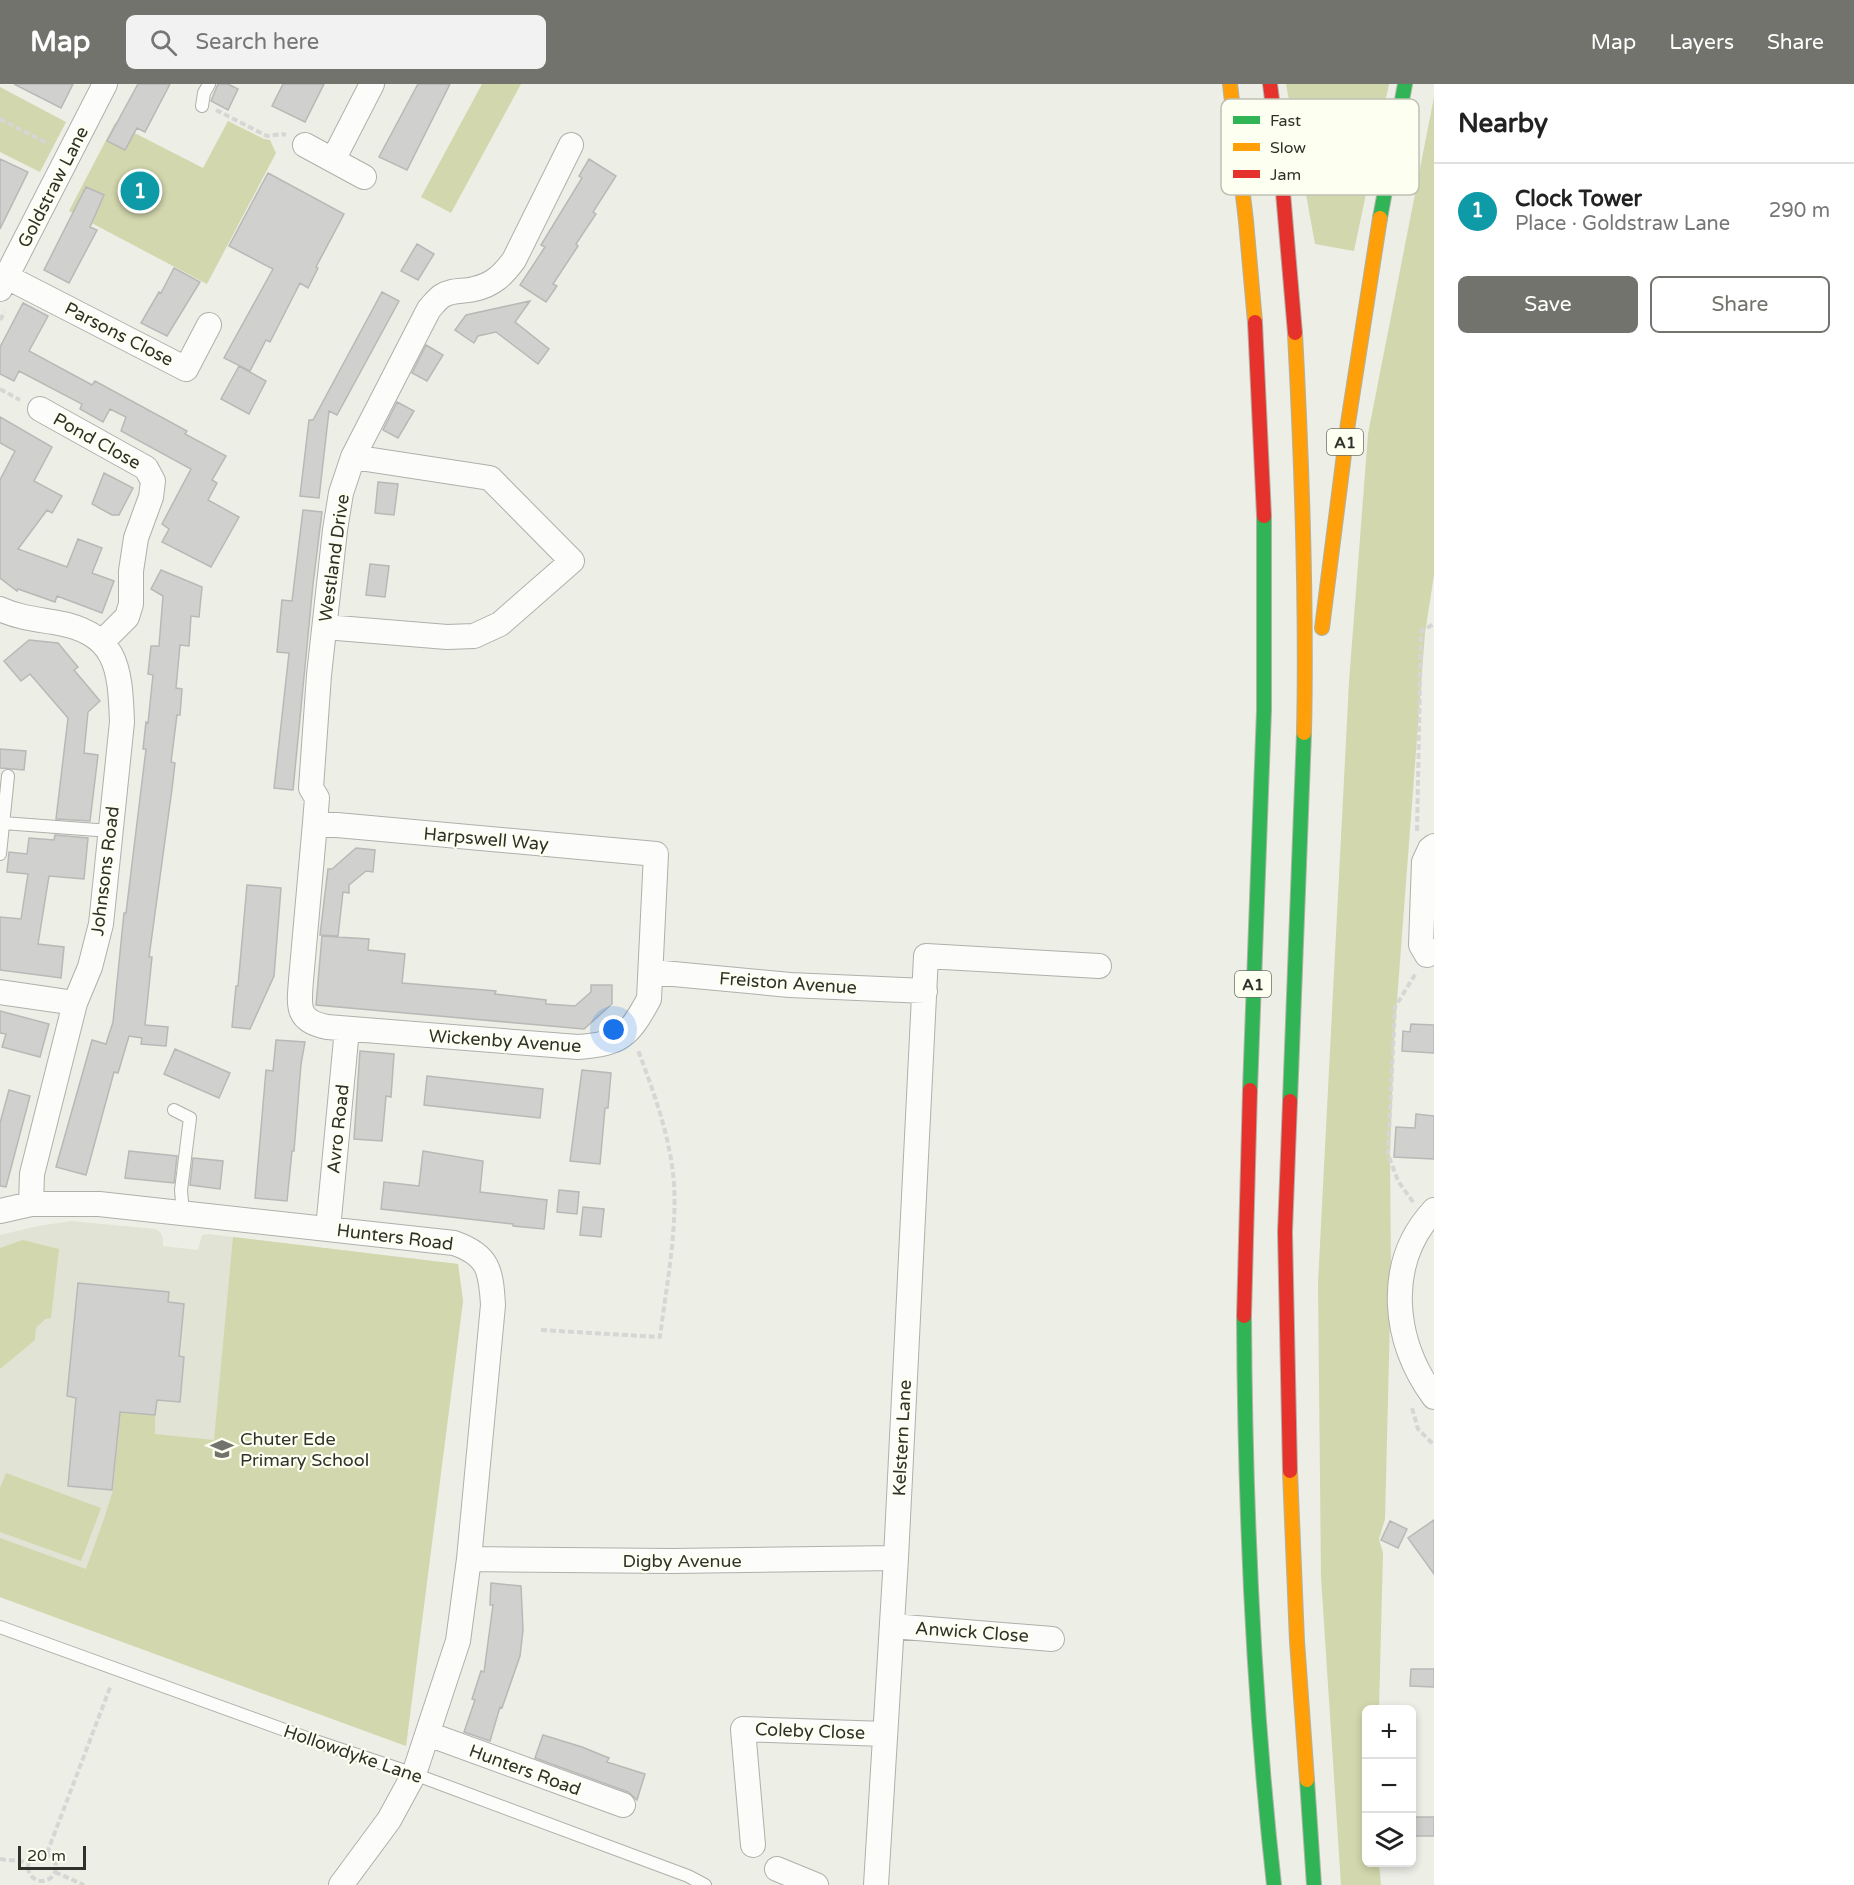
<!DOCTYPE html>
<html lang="en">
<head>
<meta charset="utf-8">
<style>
  :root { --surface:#fff; --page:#f2f2f2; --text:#222; --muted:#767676; --line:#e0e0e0; --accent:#73736d }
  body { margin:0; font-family:"Varela Round",sans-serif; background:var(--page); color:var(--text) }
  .controls { position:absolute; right:18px; bottom:18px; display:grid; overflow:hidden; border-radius:9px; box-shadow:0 3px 9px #0003 }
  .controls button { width:54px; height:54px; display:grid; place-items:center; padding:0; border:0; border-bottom:2px solid var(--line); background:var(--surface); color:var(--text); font:30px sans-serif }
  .scale { position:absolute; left:18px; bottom:15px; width:68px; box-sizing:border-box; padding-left:6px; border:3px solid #31312c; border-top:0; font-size:16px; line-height:21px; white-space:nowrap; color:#31312c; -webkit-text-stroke:4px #fdfff0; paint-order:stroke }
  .you { position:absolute; left:614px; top:946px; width:21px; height:21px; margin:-15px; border:4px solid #fff; border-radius:50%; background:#1a73e8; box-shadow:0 0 0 9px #1a73e833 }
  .badge { display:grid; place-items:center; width:39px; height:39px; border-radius:50%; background:var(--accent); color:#fff; font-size:20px; font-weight:700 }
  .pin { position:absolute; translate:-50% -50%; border:3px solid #fff; box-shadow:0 2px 6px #0006 }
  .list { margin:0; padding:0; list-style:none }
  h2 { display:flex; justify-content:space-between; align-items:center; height:78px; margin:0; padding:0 24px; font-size:26px }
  h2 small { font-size:20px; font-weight:400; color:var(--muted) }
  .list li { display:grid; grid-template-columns:39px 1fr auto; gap:18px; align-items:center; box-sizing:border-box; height:96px; padding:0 24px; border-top:2px solid var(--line) }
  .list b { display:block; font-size:22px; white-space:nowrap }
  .list p { margin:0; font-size:20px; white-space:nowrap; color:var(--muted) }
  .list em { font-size:20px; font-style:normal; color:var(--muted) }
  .actions { display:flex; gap:12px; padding:18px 24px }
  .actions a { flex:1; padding:14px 0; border:2px solid var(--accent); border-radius:9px; text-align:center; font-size:21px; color:var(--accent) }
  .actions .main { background:var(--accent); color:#fff }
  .icon { flex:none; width:33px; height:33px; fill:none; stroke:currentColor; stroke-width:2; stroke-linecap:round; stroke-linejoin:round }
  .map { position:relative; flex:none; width:1434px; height:1801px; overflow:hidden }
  header { display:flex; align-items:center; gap:36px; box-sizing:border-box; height:84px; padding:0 30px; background:var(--accent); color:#fff }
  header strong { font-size:28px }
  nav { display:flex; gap:33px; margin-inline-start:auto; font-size:21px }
  .search { width:420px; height:54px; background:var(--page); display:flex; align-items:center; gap:15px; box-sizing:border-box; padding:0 21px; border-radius:9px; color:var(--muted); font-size:22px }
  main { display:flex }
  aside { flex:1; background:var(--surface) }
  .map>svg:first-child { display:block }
  .built { fill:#e1e3d4 }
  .green { fill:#d3d7ad }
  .building { fill:#d0d1cf; stroke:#b8b8b7; stroke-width:1.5 }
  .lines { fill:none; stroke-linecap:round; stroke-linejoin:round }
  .lane-casing { stroke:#afb0aa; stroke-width:14 }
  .street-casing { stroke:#afb0aa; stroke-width:26 }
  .fast-casing { stroke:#b0b2a5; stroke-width:16 }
  .slow-casing { stroke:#b0b2a5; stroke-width:16 }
  .jam-casing { stroke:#b0b2a5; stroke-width:16 }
  .path { stroke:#d6d6d4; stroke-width:4; stroke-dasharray:6 3; stroke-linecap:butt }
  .lane { stroke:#fcfcfb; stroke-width:12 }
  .street { stroke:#fcfcfb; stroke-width:24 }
  .fast { stroke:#30b455; stroke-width:14 }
  .slow { stroke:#ff9f0a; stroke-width:14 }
  .jam { stroke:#e5322d; stroke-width:14 }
  .labels { text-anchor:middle; stroke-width:4.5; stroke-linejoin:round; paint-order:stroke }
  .shield { fill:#fdfff0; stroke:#6e6f67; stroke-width:1.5 }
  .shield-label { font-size:16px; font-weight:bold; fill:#31312c }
  .street-label { font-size:18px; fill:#31312c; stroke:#fdfff0 }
  .poi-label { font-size:18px; fill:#31312c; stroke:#fdfff0; text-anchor:start }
  .key { fill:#fdfff0; stroke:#c0c1b5; stroke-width:1.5 }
  .key-label { font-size:16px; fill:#31312c }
</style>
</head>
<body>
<header>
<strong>Map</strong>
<div class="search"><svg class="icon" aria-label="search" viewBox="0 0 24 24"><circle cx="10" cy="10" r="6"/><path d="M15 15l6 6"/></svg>Search here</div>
<nav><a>Map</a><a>Layers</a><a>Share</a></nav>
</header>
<main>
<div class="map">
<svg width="1434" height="1801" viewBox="0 0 1434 1801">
  <rect width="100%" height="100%" fill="#edeee6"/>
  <path class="built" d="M71,1137l84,8 5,3 3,6v8l35,4 4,-15 6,-1 250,30 5,37 -57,445 -406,-149v-362l38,-9z"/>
  <path class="green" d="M482,0h39l-70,129 -30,-16z
    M1286,0h103l-35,167 -39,-7z
    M0,3l66,35 -26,50 -40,-20z
    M1434,13v478l-9,58 -31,407 -4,112 1,126 -6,241 -6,20 4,14 -4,156 -13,1v152l13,1 2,22h-40l-20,-308 -3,-294 31,-601 19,-248z
    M228,37l36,18 6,1 6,13 -69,131 -138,-73 46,-88 88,45z
    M233,1153l225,27 5,37 -57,445 -406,-149v-59l86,31 19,-53 8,-26 7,-78 35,3v19l59,6z
    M23,1156l36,9 -8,69 -6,1 -9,9 -1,12 -35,29v-121z
    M6,1389l95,35 -20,53 -81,-29v-44z"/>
  <path class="building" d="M14,0h59l-12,24z
    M138,0h32l-25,48 -8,-4 -12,22 -18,-9z
    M218,0h10l10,5 -10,21 -17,-9z
    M283,0h41l-19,38 -33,-16z
    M418,0h32l-43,86 -28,-13z
    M0,75l28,13 -28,57z
    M589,75l27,17 -23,36 3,2 -20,30 2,2 -25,38 4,2 -11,16 -26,-17 25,-38 -4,-2 41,-67 -3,-2z
    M133,89l25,12 -12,24 -26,-12z
    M268,89l76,41 -28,53 2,1 -10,20 -8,-5 -30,59 -4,-2 -16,31 -26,-13 49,-89 -44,-23z
    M86,103l18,8 -14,32 7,3 -28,53 -25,-13z
    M417,160l17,10 -16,26 -17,-9z
    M174,184l26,14 -33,54 -26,-13 18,-31 2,1z
    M382,208l17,9 -62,114 -8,-4 -10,87 -19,-2 9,-76h4z
    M530,217l-15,21 34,27 -11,15 -42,-32 -18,4 -4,7 -19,-13 11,-15z
    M23,219l25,13 -19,35 63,34 3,-4 92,50 -2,3 41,22 -14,24 5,3 -9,17 31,17 -28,50 -49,-25 7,-13 -7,-5 29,-55 -70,-38 5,-14 -16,-8 -7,13 -23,-13 2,-5 -63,-33 -5,10 -14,-7v-27z
    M426,261l17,10 -16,26 -15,-8z
    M239,282l27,15 -17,33 -28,-15z
    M397,318l17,9 -16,27 -15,-8z
    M0,333l52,30 -18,34 28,15 -10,17 -5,-3 -29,39 49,18 11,-28 24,9 -10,25 22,8 -12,32 -45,-17 -2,6 -37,-13 -1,2 -17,-13v-98l15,-29 -15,-8z
    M104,389l29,15 -14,27h-7l-20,-11z
    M378,398l20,2 -4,31 -19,-2z
    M303,426l19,2 -9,72 -20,206 -19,-2 15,-135 -12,-1 5,-52 10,1z
    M370,480l19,2 -4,31 -19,-2z
    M161,486l41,17 -3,30 -8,-1 -2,30 -9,-1 -4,43 6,1 -2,26h-3l-6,47 4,1 -3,26 -23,168h3l-7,68 23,2 -2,19 -25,-2 1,-6 -13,-2 -11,37 -4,-1 -28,103 -30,-8 36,-127 14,4 7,-22 11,-109h2l20,-164h-3l3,-27 2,1 5,-48 -5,-1 3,-28h8l4,-50 -12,-7z
    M29,556l29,3 20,24 -4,3 26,31 -12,11 -4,41 14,2 -8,66 -34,-2 12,-101 -38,-44 -9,7 -17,-20z
    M0,665l26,2 -2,19 -24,-2z
    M55,751l33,3 -4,41 -35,-3 -11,68 26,3 -3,31 -61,-8v-53l21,2 7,-45 -21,-2 2,-20 18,2 2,-16 25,2z
    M356,764l19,2 -2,22 -7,-1 -17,14v8l-6,-1 -5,44 -18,-1 8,-66h4z
    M247,801l34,3 -7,88 -24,53 -18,-2 4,-41h2z
    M322,852l47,3 -1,11 37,4 -3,29 94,8 -1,3 51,6v4l29,2 16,-14v-7h21v19l-28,25 -268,-24z
    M0,927l49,13 -9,33 -38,-10 4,-13 -6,-1z
    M1411,940l23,1v28l-32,-2 1,-20 7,1z
    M276,956l29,2 -4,22 -7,87h-2l-5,50 -32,-3 11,-128 7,1z
    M175,965l55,24 -11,25 -55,-24z
    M360,967l34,3 -3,43 -5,-1 -4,45 -28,-2z
    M582,986l29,3 -3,35h-3l-5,56 -30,-3z
    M427,992l116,13 -3,29 -116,-13z
    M9,1006l21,6 -24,91 -6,-1v-63z
    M1416,1030l18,2v43l-40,-2 2,-30 19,1z
    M129,1067l48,5 -3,27 -49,-5z
    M423,1067l60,10 -3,31 67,8 -3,29 -31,-3v-2l-132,-15 3,-27 35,4z
    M193,1074l30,3 -3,28 -30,-4z
    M559,1106l20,2 -2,22 -20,-2z
    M583,1123l21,2 -3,28 -21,-2z
    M78,1199l91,9 -1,10 16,2 -5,52 5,1 -4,45 -23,-2 -2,15 -35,-3 -8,78 -44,-4 8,-88 -9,-2z
    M1434,1436v54l-26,-36z
    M1390,1437l17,8 -9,19 -17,-8z
    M491,1499l30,3 2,44 -3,26 -18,52 -2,-1 -10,34 -26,-9 11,-32 -3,-1 9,-28 3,1 9,-67h-3z
    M1411,1585h23v18l-24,-1z
    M543,1651l39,12 27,11 -2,4 38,12 -8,26 -9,-8 -93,-34z
    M1415,1733h19v19h-19z"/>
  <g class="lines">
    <g class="lane-casing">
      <path id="lane" d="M202,22l2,-13 5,-9
        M3,739l107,8
        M0,770l8,-78
        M174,1026l16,8 -9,72 2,24
        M0,1543l315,114 99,33 274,102 17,9"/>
    </g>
    <g class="street-casing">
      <path id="street" d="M305,61l59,32
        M333,76l39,-76
        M7,193l179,92 23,-44
        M0,205l105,-205
        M40,325l106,59 7,13 -2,16 -15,41 -5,33v33l-4,13 -25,25
        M0,525c17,8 35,10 53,13 64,10 67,44 69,100l-21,202 -11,43 -15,36 -43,171 -1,30
        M325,543l122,10 27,-1 26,-12 72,-63 -82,-83 -137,-21
        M315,739l341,31 -7,145c-20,37 -28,45 -71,48l-251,-20c-31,-6 -28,-21 -26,-47l14,-157 2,-25 -6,-10 8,-113 16,-145 6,-37 12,-36 76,-148c4,-4 8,-10 13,-13 10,-7 21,-4 32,-7 19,-4 29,-14 40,-29l57,-115
        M1434,762l-4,3 -6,13 -3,83 6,10 7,-4
        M652,888l138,13 135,6
        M0,908l75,11
        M1434,1126c-50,54 -41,131 0,187
        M0,1127l31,-7h68l355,39c35,12 37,28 39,62l-24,254 -11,82 -44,133 -25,46 -48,65
        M328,1145l19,-200
        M469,1475l202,2 225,-3
        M892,1542l160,13
        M428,1650l195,71
        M753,1761l-10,-116 142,5
        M777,1785l39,16
        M876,1801l20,-327 30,-602 173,10"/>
    </g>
    <g class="fast-casing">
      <path id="fast" d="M1380,134l25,-134
        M1250,1006l14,-380v-194
        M1290,1017l14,-368
        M1244,1232c1,190 9,380 30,569
        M1307,1696l7,105"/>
    </g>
    <g class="slow-casing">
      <path id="slow" d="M1230,0l16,137 9,101
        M1295,249c7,134 12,267 9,400
        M1322,544l26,-205 32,-205
        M1290,1387l7,170 10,139"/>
    </g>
    <g class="jam-casing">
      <path id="jam" d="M1270,0l11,85 14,164
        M1255,238l9,194
        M1244,1232l6,-226
        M1290,1387l-5,-239 5,-131"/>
    </g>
    <path class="path" d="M216,26l51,26 15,-2 4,1
      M0,35l49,25
      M0,236l5,-8
      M0,305l20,11
      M1417,747l4,-200 13,-7
      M1413,1118l-15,-21 -10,-27 7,-147 21,-34
      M541,1246l119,7c6,-50 19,-113 13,-164 -5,-42 -20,-83 -35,-123
      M1412,1324l6,21 16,16
      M47,1769l64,-168
      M28 1783a14 14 0 1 1 28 0a14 14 0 1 1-28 0Z
      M0,1775l28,3
      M55,1788l29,13"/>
    <use href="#lane" class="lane"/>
    <use href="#street" class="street"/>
    <use href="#fast" class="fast"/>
    <use href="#slow" class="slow"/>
    <use href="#jam" class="jam"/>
  </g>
  <defs>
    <g id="school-bare" transform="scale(1.8)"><path d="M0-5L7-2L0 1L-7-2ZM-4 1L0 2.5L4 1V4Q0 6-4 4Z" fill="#73736d" stroke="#fdfff0" stroke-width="2.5" paint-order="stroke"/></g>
  </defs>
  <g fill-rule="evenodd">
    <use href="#school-bare" x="222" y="1365"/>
  </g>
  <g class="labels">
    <g class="shield">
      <rect x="1327" y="345" width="36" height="26" rx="4.5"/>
      <rect x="1235" y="887" width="36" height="26" rx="4.5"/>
    </g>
    <g class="shield-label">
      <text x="1345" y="364">A1</text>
      <text x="1253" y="906">A1</text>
    </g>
    <g class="street-label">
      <text transform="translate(53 103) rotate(-63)" y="6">Goldstraw Lane</text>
      <text transform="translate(119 250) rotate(27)" y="6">Parsons Close</text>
      <text transform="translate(97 357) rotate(29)" y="6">Pond Close</text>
      <text transform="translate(334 474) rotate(-82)" y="6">Westland Drive</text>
      <text transform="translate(486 755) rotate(5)" y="6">Harpswell Way</text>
      <text transform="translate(105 787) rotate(-83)" y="6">Johnsons Road</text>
      <text transform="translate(788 899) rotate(4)" y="6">Freiston Avenue</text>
      <text transform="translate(505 957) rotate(4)" y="6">Wickenby Avenue</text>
      <text transform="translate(338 1045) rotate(-84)" y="6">Avro Road</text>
      <text transform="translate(395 1153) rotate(7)" y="6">Hunters Road</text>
      <text transform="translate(902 1354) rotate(-87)" y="6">Kelstern Lane</text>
      <text x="682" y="1483">Digby Avenue</text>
      <text transform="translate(972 1548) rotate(4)" y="6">Anwick Close</text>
      <text transform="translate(810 1647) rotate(2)" y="6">Coleby Close</text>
      <text transform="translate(353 1670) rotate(19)" y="6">Hollowdyke Lane</text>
      <text transform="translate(525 1686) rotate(20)" y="6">Hunters Road</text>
    </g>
    <g class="poi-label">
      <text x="240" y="1361">Chuter Ede<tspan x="240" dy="21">Primary School</tspan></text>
    </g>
  </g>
  <rect x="1221" y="15" width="198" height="96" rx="9" class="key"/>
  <rect x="1233" y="32" width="27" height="8" fill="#30b455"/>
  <rect x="1233" y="59" width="27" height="8" fill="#ff9f0a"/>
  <rect x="1233" y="86" width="27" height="8" fill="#e5322d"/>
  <g class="key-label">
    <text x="1270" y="42">Fast</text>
    <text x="1270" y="69">Slow</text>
    <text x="1270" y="96">Jam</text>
  </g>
</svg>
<div class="controls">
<button>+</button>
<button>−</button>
<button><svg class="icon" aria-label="layers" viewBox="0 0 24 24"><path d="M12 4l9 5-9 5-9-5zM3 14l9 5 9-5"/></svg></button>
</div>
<div class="scale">20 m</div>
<div class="you"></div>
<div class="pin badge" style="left:140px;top:107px;background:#0f9aa8">1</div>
</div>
<aside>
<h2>Nearby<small></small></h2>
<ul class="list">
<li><span class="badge" style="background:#0f9aa8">1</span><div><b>Clock Tower</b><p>Place · Goldstraw Lane</p></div><em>290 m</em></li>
</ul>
<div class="actions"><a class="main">Save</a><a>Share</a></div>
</aside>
</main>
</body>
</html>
